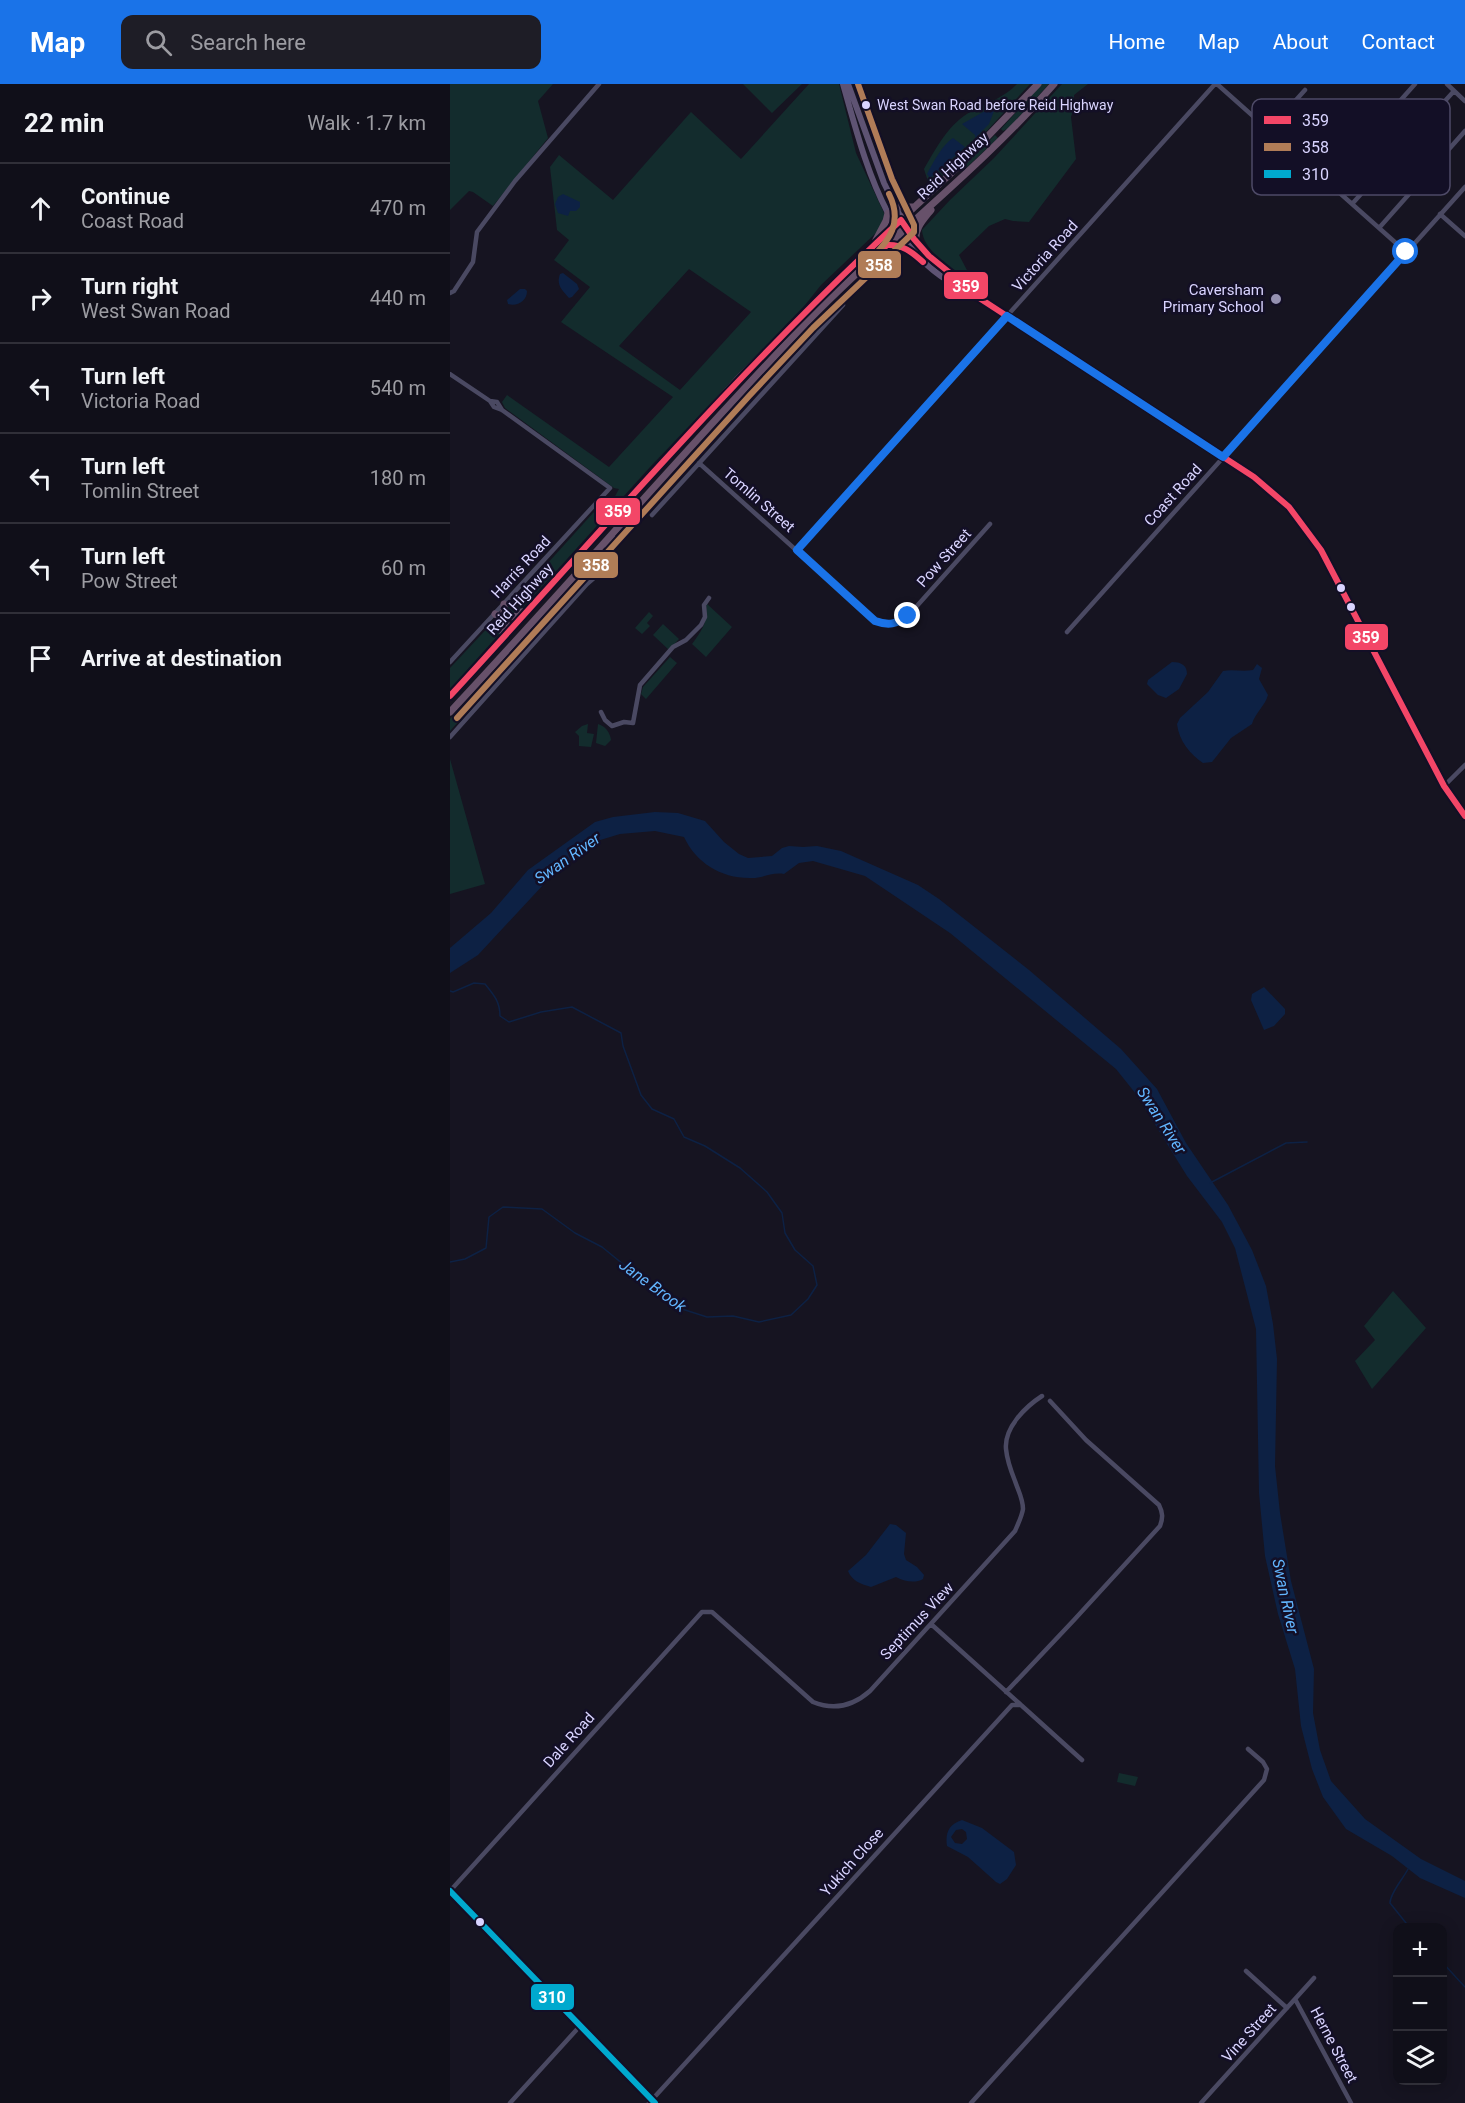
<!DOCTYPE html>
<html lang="en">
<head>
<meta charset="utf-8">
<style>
  :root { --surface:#100f19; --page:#1e1d26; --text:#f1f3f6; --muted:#9c9ca2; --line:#302f38; --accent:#1a73e8 }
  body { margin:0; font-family:Roboto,sans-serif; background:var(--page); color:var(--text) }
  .controls { position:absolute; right:18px; bottom:18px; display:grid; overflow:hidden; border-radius:12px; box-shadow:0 3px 15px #0003 }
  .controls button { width:54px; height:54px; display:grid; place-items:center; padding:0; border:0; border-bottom:2px solid var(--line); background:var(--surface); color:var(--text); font:30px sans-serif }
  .stop { position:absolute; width:18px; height:18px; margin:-14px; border:4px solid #1a73e8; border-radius:50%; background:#fff }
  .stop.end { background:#1a73e8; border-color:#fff; box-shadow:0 2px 6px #0008 }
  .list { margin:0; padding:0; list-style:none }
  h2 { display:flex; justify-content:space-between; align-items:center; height:78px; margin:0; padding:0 24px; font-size:26px }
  h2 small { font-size:20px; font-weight:400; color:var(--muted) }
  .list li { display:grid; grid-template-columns:39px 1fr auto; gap:18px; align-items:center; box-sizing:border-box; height:90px; padding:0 24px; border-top:2px solid var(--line) }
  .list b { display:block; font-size:22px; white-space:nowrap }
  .list p { margin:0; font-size:20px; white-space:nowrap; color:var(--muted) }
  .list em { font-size:20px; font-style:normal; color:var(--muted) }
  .icon { flex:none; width:33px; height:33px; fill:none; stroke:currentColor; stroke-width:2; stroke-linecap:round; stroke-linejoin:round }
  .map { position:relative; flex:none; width:1015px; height:2019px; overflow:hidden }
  header { display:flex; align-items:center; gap:36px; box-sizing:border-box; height:84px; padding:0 30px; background:var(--accent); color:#fff }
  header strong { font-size:28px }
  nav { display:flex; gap:33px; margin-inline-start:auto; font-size:21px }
  .search { width:420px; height:54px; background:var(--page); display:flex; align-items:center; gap:15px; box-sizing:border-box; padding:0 21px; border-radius:12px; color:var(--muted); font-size:22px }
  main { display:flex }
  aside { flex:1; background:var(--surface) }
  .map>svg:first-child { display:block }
  .green { fill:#132c2d; fill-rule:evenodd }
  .water { fill:#0d2144; fill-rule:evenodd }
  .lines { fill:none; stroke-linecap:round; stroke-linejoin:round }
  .stream { stroke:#0d2144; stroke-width:1.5 }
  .minor { stroke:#4a4962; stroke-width:4.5 }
  .major { stroke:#5e5373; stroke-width:6 }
  .highway { stroke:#67516a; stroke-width:7 }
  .bus-1-casing { stroke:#130f26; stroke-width:10 }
  .bus-2-casing { stroke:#130f26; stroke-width:10 }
  .bus-3-casing { stroke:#130f26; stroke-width:10 }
  .bus-1 { stroke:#f34667; stroke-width:6 }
  .bus-2 { stroke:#b07c57; stroke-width:6 }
  .bus-3 { stroke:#00a9ce; stroke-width:6 }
  .route { stroke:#1a73e8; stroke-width:8 }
  .bus-dot { fill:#d9d4ff; stroke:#130f26; stroke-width:2 }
  .poi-dot { fill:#9591b1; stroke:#130f26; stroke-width:2 }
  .labels { text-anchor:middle; stroke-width:5; stroke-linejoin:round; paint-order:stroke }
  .bus-label { font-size:14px; fill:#d9d4ff; stroke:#130f26; text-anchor:start }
  .street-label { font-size:15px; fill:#d9d4ff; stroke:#130f26 }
  .poi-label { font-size:15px; fill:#d9d4ff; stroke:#130f26; text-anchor:end }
  .water-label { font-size:16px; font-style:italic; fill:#62b6ff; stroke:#130f26 }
  .key { fill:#130f26; stroke:#4e4a67; stroke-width:1.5 }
  .key-label { font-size:16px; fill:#d9d4ff }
  .line-badge { stroke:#130f26; stroke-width:2 }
  .badge-label { font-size:16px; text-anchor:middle; font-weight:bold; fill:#fff }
</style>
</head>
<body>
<header>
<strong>Map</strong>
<div class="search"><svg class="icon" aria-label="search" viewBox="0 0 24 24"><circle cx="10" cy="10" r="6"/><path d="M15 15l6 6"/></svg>Search here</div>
<nav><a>Home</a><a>Map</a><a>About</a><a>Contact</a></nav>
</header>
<main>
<aside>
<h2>22 min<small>Walk · 1.7 km</small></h2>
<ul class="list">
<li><svg class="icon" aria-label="ahead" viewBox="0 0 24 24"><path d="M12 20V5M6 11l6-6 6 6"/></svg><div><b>Continue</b><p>Coast Road</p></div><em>470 m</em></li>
<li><svg class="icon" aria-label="right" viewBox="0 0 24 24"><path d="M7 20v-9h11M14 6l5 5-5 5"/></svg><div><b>Turn right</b><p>West Swan Road</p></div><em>440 m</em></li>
<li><svg class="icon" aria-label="left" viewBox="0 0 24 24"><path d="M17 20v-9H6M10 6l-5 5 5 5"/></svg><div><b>Turn left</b><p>Victoria Road</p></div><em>540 m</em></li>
<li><svg class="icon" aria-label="left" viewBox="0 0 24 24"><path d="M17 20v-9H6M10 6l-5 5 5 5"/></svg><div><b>Turn left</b><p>Tomlin Street</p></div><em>180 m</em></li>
<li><svg class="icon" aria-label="left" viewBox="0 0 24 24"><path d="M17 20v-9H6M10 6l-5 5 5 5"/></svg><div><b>Turn left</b><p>Pow Street</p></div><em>60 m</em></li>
<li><svg class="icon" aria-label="arrive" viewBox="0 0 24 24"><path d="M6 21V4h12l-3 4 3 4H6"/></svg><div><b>Arrive at destination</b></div></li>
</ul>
</aside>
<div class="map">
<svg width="1015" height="2019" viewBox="0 0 1015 2019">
  <rect width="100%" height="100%" fill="#161421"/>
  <path class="green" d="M0,0h103l-15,17 10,37 -55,68 -20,-14 -4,-1 -19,19z
    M293,0h59l-30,29z
    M359,0h30l17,69 28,60v5l-5,12 -58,55 -16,20 -155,162 -129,143 -9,5 -5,-6 1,-6 10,-7 75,-83 20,-13 6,-11 -5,-1 -109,-80 -3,-6 5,-7 102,72 64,-70 -112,-75 29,-35 -36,-27 15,-20 -12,-10 -7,-63 9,-12 54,45 78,-88 50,47zM239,185l62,43 -71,78 -61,-44z
    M567,0h13l-67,73 -33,31 -6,-19c13,-22 24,-45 48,-58 16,-9 32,-13 45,-27z
    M591,0h8l-40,44 -6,3 -2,-2z
    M612,0h26l-14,11v12l-3,10 5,42 -47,63 -16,-1 -8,-2 -16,7 -30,29 9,17 -6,4c-15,-13 -39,-26 -40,-46l28,-30 44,-42z
    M545,51l3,3 -35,33 -1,-3z
    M150,475l5,2c-2,6 -40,43 -47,49l-108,121v-12l140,-153z
    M256,519l26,24 -26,30 -14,-13c11,-15 16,-22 14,-41z
    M199,528l4,4 -6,7 3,3 -8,8 -7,-6z
    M49,536l4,3 -1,8 -52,58v-21l44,-47z
    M213,540l16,15 -10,11 -16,-15z
    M220,573l7,6 -31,36 -5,-5 2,-7z
    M138,640l-1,9 7,1 -3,13 -12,-1v-10l-4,-4 7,-6z
    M148,640c7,2 12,8 13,16l-6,6 -9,-3z
    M0,675l35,125 -35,10z
    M943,1207l33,37 -54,61 -17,-28 20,-21 -11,-14z
    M669,1689l19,4 -3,9 -18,-4z"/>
  <path class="water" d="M541,25l3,2 -5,13 -14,14v-3l-13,-11 23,-13z
    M503,54l12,9 -35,31 -3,-4c6,-11 15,-29 26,-36z
    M113,110l17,8v5l-4,4h-6l-2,5 -10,-3 -3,-9 3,-7z
    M113,189l14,11 2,5 -7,8 -3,1c-7,-8 -13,-13 -9,-24z
    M70,205h5l2,2c0,10 -10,16 -19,13l-1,-4z
    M722,578c9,0 15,3 15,12l-8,15 -13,9 -8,-3 -11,-11 1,-4z
    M807,580l5,4 -3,11 9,16c-3,11 -13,18 -16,29l-21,14 -19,24 -9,1c-13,-9 -24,-22 -26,-39l3,-6 28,-26 15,-21c10,-2 19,1 30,-1z
    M205,728l23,1 27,8 19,21 15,12 9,4 24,-2 10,-8 7,-2 14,1 14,-1 24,5 77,34 21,14 90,71 92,79 36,40 29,54 42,62 24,45 14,36 7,38 4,35 -2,107 5,47 11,68 23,88 -1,44 7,37 11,31 34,38 56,40 44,22v17l-45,-20 -28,-22 -46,-27 -23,-32 -11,-28 -11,-43 -6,-57 -17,-55 -13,-58 -6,-63 -3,-164 -21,-81 -13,-26 -35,-46 -51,-82 -20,-25 -166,-136 -85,-57 -52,-15 -14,2 -15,11c-12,-2 -21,4 -32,4 -30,1 -56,-15 -68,-41l-29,-6 -35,3 -23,7 -40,29 -79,85 -28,18v-25l41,-35 37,-43 67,-48 18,-5z
    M814,903l21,22v5l-11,12 -10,4 -13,-30 1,-6z
    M440,1440l6,1 10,8 -2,21 2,6 11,7 7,8 -1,4c-8,5 -20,2 -27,-2l-25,10c-10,-3 -19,-6 -23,-16l18,-16z
    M512,1736l20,8 32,24 2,13 -9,14 -7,5 -4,-2 -28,-25 -21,-11c-2,-13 2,-22 15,-26zM512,1745l4,3 1,7 -5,5 -7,-1 -4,-6 5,-7z"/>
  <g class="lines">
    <path class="stream" d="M0,907l3,1 21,-9 11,1c9,11 15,18 15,32l9,6 32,-10 31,-5 49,26 2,13 18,49 11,14 22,10 10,18 21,9 35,22 27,24 15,21 3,20 10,17 18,16 4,19 -9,14 -17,16 -32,7 -26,-6 -26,1 -25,-8 -32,-23 -48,-39 -27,-14 -33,-24 -39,-2 -14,10 -3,31 -21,11 -15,3
      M760,1099l76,-40 21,-1
      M958,1785c-5,10 -18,24 -18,34l20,25
      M992,1878l23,25"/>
    <path class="minor" d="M767,0l189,168
      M997,0l18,17
      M819,46l36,-40
      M851,74l36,-40
      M878,98l87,-98
      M902,120l102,-113
      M990,130l25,22
      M929,144l86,-97
      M0,209l4,-2 19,-29 4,-30 38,-51 84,-97
      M0,290l40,27 4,6 8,3 108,78 -160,174
      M40,317l7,1 5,8
      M249,379l176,158c14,5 21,3 33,-5l82,-92
      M202,431l191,-210
      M347,466l418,-466
      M617,548l398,-445
      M151,628l4,8 7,6 12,-4 9,1 7,-38 33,-38 13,-7 15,-15 4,-8 -1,-12 5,-7
      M0,653l137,-153 22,-19 2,-8
      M994,702l21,-21
      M481,1540l89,80
      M556,1608l68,-72 86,-94c3,-8 3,-13 -1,-21l-73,-65 -36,-39
      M0,1807l252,-279h10l101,90c22,9 40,4 57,-11l145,-160c3,-7 7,-15 8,-22 0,-10 -5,-19 -8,-28 -4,-10 -8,-21 -9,-32 -2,-21 19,-42 36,-53
      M796,1887l41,37
      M845,1915l56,104
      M60,2019l70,-77
      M199,2019l363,-398h9l61,55
      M521,2019l293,-323 3,-11 -4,-7 -15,-13
      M751,2019l113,-125"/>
    <path class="major" d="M393,0c22,77 44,175 127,208l284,185 35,30 32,43 123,236 21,30
      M398,0l36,99 22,45 26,32 34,26 4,5"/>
    <path class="highway" d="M441,115l12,8h11
      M426,156l10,-19 2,-8
      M466,158c-2,-13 7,-22 15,-32
      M437,161l10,-1 18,9
      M140,478l8,-5h13l-3,-11 4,-8
      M54,520v8c7,7 11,6 18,0
      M45,530c6,3 10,5 12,12l-4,7
      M0,612l287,-316 119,-119 105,-97 77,-80
      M0,628c120,-128 234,-262 356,-389 80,-83 172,-152 248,-239
      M0,1807l205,212"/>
    <g class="bus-1-casing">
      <path id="bus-1" d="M424,174l13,-13c15,-1 25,7 36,17
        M0,612c148,-161 290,-327 451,-476l13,19 15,17 37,30 4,6 284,185 35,30 32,43 123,236 21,30"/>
    </g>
    <g class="bus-2-casing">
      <path id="bus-2" d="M419,176c21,-19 34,-38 20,-66
        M7,634l293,-323 63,-67 101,-96v-7l-22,-46 -34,-95"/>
    </g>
    <g class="bus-3-casing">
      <path id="bus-3" d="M0,1807l205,212"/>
    </g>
    <use href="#bus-1" class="bus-1"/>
    <use href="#bus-2" class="bus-2"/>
    <use href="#bus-3" class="bus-3"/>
  </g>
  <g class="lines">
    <path class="route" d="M458,532c-12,8 -19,10 -33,5l-78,-71 210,-234 216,141 183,-205"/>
  </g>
  <g class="bus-dot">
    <circle cx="416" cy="21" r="5"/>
    <circle cx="891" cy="504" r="5"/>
    <circle cx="901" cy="523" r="5"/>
    <circle cx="30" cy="1838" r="5"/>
  </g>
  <circle class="poi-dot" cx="826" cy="215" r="6"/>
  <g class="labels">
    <g class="bus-label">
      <text x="427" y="26">West Swan Road before Reid Highway</text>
    </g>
    <g class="street-label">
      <text transform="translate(503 82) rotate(-43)" y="5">Reid Highway</text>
      <text transform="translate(595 172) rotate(-48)" y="5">Victoria Road</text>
      <text transform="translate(723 411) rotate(-48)" y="5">Coast Road</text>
      <text transform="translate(309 416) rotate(41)" y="5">Tomlin Street</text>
      <text transform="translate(494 474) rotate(-48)" y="5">Pow Street</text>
      <text transform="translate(71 483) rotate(-47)" y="5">Harris Road</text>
      <text transform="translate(70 515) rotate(-48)" y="5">Reid Highway</text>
      <text transform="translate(467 1537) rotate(-47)" y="5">Septimus View</text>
      <text transform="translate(119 1656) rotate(-48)" y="5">Dale Road</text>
      <text transform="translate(402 1778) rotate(-48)" y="5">Yukich Close</text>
      <text transform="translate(799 1949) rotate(-48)" y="5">Vine Street</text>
      <text transform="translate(884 1961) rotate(62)" y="5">Herne Street</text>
    </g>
    <g class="poi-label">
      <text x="814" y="211">Caversham<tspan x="814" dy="17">Primary School</tspan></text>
    </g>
    <g class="water-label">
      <text transform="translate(117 774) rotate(-35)" y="6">Swan River</text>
      <text transform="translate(712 1036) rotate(57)" y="6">Swan River</text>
      <text transform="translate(203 1201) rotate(36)" y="6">Jane Brook</text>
      <text transform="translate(836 1512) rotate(78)" y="6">Swan River</text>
    </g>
  </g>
  <rect x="802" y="15" width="198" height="96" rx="9" class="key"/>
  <rect x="814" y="32" width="27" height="8" fill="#f34667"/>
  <rect x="814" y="59" width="27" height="8" fill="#b07c57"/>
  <rect x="814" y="86" width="27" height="8" fill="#00a9ce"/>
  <g class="key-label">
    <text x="852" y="42">359</text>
    <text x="852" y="69">358</text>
    <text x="852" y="96">310</text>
  </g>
  <g class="line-badge">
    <rect x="407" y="166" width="45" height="29" rx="6" fill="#b07c57"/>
    <rect x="493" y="187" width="46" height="29" rx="6" fill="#f34667"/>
    <rect x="145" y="413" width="46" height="29" rx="6" fill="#f34667"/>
    <rect x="123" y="467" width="46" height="28" rx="6" fill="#b07c57"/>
    <rect x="894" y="539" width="45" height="28" rx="6" fill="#f34667"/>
    <rect x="80" y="1899" width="45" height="28" rx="6" fill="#00a9ce"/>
  </g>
  <g class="badge-label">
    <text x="429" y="187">358</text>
    <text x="516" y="208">359</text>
    <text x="168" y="433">359</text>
    <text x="146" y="487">358</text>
    <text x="916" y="559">359</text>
    <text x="102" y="1919">310</text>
  </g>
</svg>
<div class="controls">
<button>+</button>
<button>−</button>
<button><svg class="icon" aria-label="layers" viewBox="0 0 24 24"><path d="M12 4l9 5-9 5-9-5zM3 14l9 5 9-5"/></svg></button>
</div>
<div class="stop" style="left:956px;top:168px"></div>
<div class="stop end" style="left:458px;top:532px"></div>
</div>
</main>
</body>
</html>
